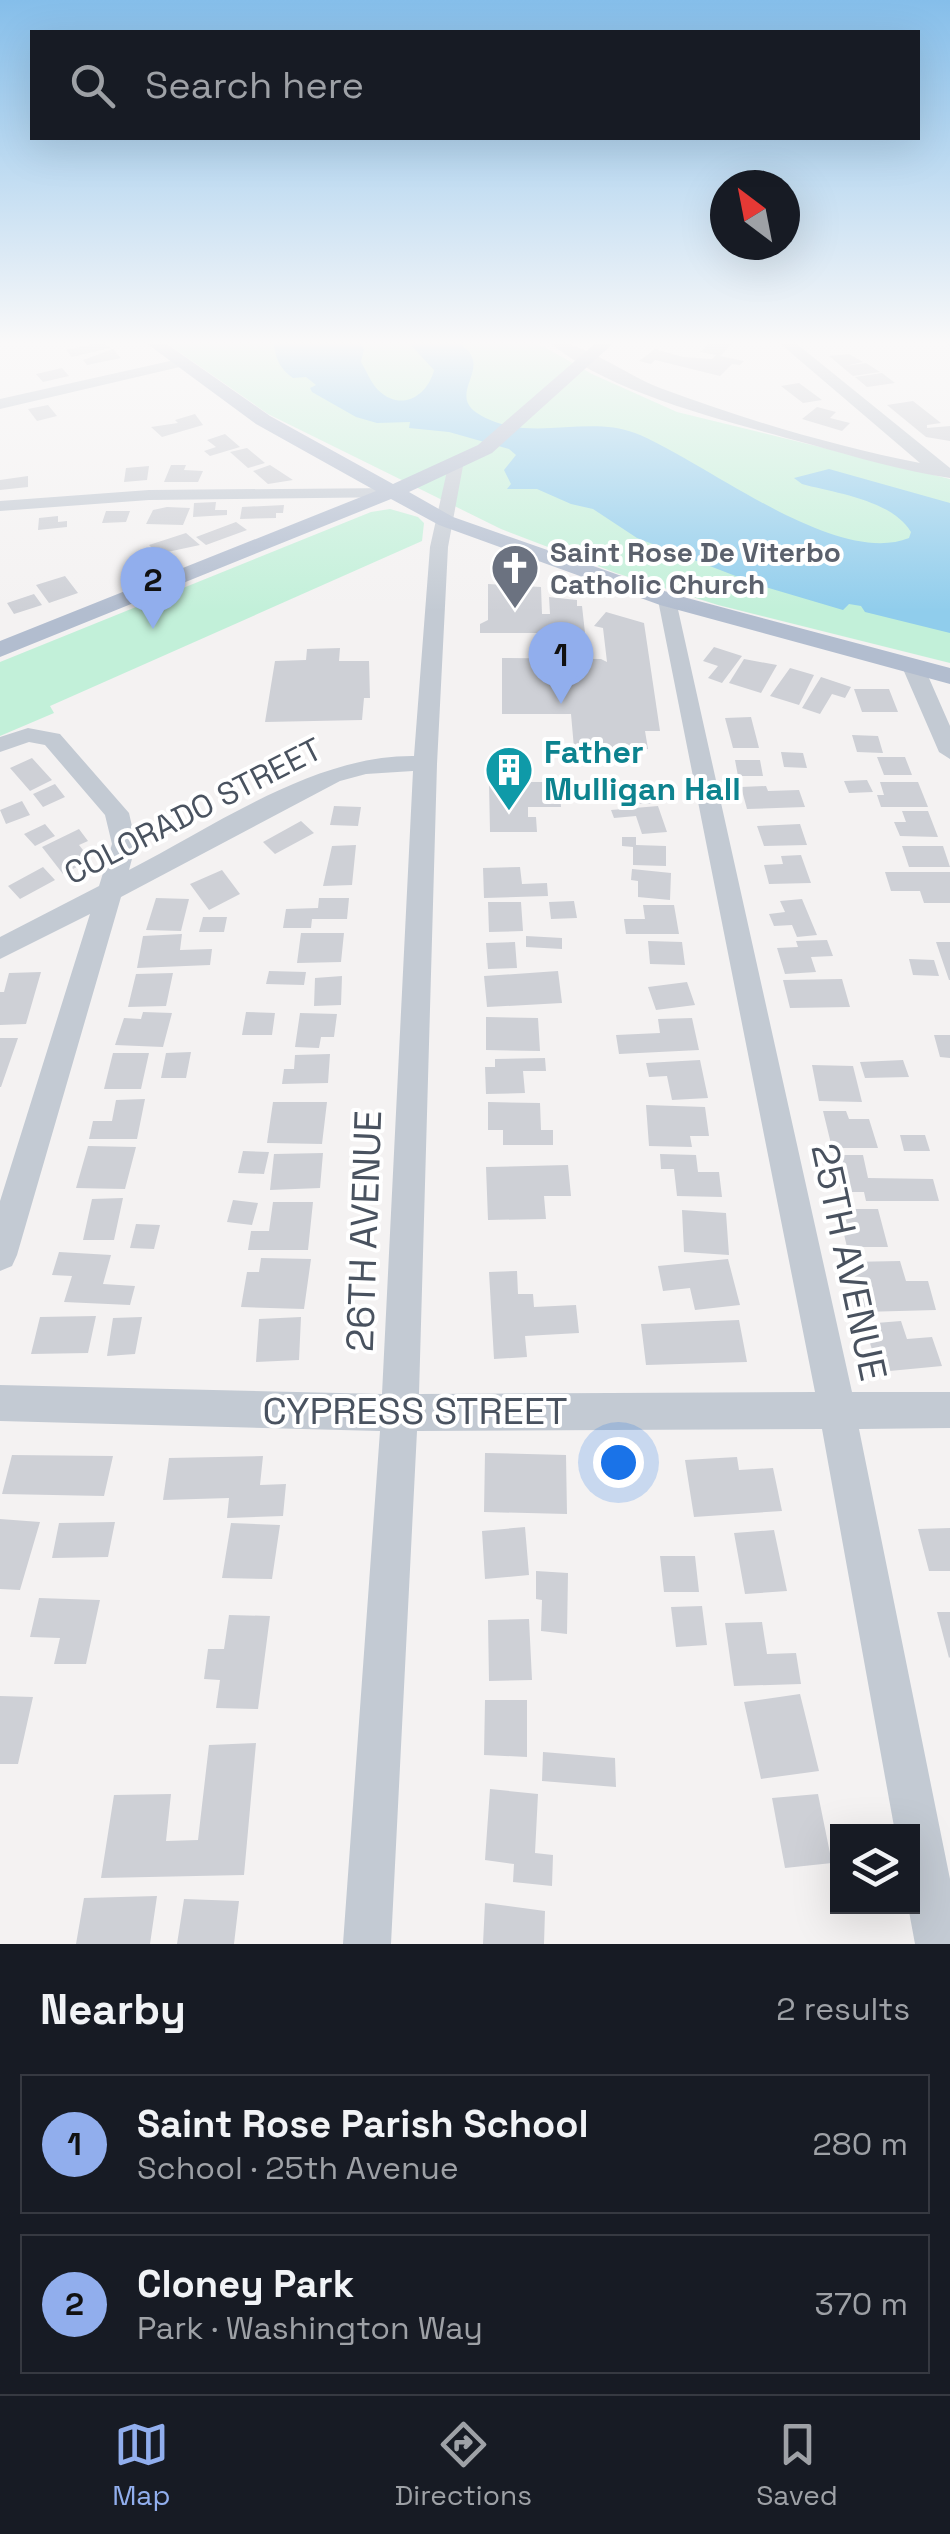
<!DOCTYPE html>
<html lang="en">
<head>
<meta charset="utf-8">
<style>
  :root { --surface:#171b24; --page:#242831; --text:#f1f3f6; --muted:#9ea1a6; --line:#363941; --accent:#91aeed }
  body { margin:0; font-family:"Space Grotesk",sans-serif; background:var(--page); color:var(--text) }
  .controls { position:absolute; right:30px; bottom:30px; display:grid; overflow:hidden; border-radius:0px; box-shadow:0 10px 40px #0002 }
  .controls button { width:90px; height:90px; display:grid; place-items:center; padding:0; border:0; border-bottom:2px solid var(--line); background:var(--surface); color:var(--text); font:50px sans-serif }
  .compass { position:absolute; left:710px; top:170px; width:90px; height:90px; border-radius:50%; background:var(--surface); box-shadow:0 10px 40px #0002; rotate:328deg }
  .you { position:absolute; left:618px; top:1462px; width:35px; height:35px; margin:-25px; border:8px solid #fff; border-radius:50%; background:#1a73e8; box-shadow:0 0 0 15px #1a73e833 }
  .badge { display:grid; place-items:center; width:65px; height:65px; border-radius:50%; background:var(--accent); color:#111; font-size:32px; font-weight:700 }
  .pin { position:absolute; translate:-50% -82px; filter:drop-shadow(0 2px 5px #0008) }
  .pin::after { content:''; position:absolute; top:52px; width:35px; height:30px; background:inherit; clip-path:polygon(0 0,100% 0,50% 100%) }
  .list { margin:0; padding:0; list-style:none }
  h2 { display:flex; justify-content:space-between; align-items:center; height:130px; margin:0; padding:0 40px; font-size:42px }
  h2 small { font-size:32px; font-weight:400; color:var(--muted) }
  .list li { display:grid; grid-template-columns:65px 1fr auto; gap:30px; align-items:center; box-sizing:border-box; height:140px; margin:0 20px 20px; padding:0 20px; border:2px solid var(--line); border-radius:0px }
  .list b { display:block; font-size:38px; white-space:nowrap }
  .list p { margin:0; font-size:32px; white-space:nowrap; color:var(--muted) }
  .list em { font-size:32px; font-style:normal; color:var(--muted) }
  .icon { flex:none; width:55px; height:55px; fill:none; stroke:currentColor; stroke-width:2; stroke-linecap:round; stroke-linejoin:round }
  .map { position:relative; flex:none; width:950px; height:1944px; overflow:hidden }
  .search { position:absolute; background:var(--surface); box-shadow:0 10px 40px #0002; left:30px; right:30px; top:30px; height:110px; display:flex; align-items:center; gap:25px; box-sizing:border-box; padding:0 35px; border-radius:0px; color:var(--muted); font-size:38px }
  .sheet { height:450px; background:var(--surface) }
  nav { display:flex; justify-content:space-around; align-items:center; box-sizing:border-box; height:140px; border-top:2px solid var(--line); background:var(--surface); font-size:28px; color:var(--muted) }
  nav a { display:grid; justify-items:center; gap:5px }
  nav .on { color:var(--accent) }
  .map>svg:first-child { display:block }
  .green { fill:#c2f0d9 }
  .water { fill:#90cdec }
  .building { fill:#ced0d6 }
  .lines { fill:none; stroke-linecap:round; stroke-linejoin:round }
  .minor { fill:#c3cad3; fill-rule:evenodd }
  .major { fill:#b2bdcf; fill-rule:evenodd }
  .labels { text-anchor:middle; stroke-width:8; stroke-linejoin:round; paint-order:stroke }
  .far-worship-label { font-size:28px; font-weight:bold; fill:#5b616d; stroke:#fff; text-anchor:start }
  .culture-label { font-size:32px; font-weight:bold; fill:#0d838f; stroke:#fff; text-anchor:start }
  .street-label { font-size:32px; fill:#49525f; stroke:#fff }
  .near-street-label { font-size:38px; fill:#49525f; stroke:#fff }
</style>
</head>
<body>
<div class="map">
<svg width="950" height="1944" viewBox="0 0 950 1944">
  <rect width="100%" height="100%" fill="#f4f2f2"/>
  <path class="green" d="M162,340h370l60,34 85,38 273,67v184l-232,-58 -102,-32 -115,-44 -233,-115z
    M390,509l28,8 6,6 -2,18 -372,165 4,7 -54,23v-74l371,-150z"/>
  <path class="water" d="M273,340h84l7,9 -3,13c5,8 10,21 17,28 24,23 50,5 56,-20l-28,-30h51c5,5 13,11 15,17 8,19 -20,39 5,56 49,32 107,1 158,20 67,26 200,135 274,105l2,-6c-19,-32 -76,-39 -109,-48l-8,-6 35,-9 121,34v130l-85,-21 -4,-6 -12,-2 -6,6 -84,-25 -122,-47 -44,-29 -22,-5 -34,-15h-30l4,-5 -7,-14 12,-15 -7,-6 -60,-17 -40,-4 1,-6 -33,1 -21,-6 -44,-25 -2,-4 6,-3 -10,-8 -13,1c-15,-11 -17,-20 -20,-38z"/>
  <path class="building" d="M712,340h24l-16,16 24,5 -4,4 -8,-1 -12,12 -65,-16 -4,4 -12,-3 16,-12 28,8 29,2 4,-4 -16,-3z
    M103,342l7,6 -38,9 -6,-7z
    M113,349l8,9 -34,7 -4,-5z
    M849,354l14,8 -18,4 21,-3 14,9 -27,4 -24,-20z
    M62,368l7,8 -26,6 -7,-8z
    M882,373l13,10 -28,4 -12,-10z
    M799,383l23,17 -19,3 -22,-17z
    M913,401l28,22 -14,2v3l23,-2v15l-24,-4 -39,-32z
    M48,405l9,11 -20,5 -9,-12z
    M817,407l19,5 -6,6 20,5 -8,8 -40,-12z
    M195,414l8,11 -41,12 -11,-10 27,-4 -3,-3z
    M225,434l15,13 -30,9 -6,-5 12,-4 -9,-7z
    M247,448l18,15 -17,5 -18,-16z
    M171,465h15l-2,5 19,1 -5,11h-34z
    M270,465l23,15 -25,4 -15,-13z
    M149,466l-2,14 -23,2 2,-14z
    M28,476v11l-28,3v-10z
    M216,502l-1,8h12v5l-34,2 1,-14z
    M284,505l-1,8h-7v5l-36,1 2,-12z
    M167,507l23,1 -7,17 -37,-1 7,-14z
    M106,511h24l-4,11 -24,1z
    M58,516v6l9,-1v6l-29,3 1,-12z
    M236,522l11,8 -41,15 -10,-8z
    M186,533l14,12 -42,9 -9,-9z
    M65,576l13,17 -29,10 -13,-18z
    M488,584l53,3 1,27h8l-1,-17 28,3v6h5l3,27h-105v-9l8,-4z
    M34,594l8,11 -28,9 -7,-11z
    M606,612l38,11 16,108h-15l3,18 -74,-1 -3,-34h-69v-56l99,1 6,3 -4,-34 -9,-2z
    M714,647l28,9 -20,27 -14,-5 10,-12 -15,-5z
    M340,648l-1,13h30l1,37h-6l-2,22 -97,2 10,-61 31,-1 1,-11z
    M744,659l33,6 -16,28 -32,-10z
    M790,668l24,7 -15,30 -29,-9z
    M821,677l30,10 -6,11 -13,-4 -12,20 -18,-6z
    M854,689h35l9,23h-36z
    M751,717l8,31h-26l-8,-30z
    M852,735l26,1 5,17 -26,-1z
    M781,752l22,1 4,15 -23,-1z
    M877,757h28l7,18h-28z
    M32,758l20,22 -22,11 -20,-23z
    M735,760h25l3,16h-25z
    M867,780l6,12 -24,1 -5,-12z
    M489,782h70l2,25h-33v10h8l1,15h-47z
    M880,782h38l10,25h-47l-4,-12h7z
    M55,784l10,13 -22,10 -10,-13z
    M626,785h26l3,19 -41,-1 -1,-8 15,1z
    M766,786l2,5 31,-1 6,17 -58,2 -6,-22z
    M22,801l8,14 -24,9 -6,-14z
    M334,806l27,1 -3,19 -28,-1z
    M658,806l9,26 -25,2 -6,-18 -22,2 -3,-8z
    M902,811h26l10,26 -38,-1 -6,-14h12z
    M301,821l13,12 -39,21 -12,-12z
    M45,824l10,12 -20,10 -11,-12z
    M800,824l7,21 -43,1 -7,-20z
    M79,829l9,12 -9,4 12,15 -28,14 -21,-27z
    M622,837h14v8l30,1v20l-33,-1v-18l-11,-1z
    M356,845l-4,40 -29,1 9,-40z
    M902,846h41l7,21h-41z
    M801,855l10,28 -42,1 -5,-19 19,-1 -2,-8z
    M43,867l12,13 -35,19 -12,-13z
    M520,867l2,17 25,-1 1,13 -64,2 -1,-30z
    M632,869l39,4 -1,27 -32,-3v-16l-7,-1z
    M222,870l18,24 -31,16 -19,-26z
    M885,872h65v31h-26l-4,-12h-29z
    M156,898l33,1 -8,32 -35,-1z
    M319,898h30l-2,21h-35l-1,9h-28l3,-19 32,-1z
    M802,899l15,36 -20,2 -5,-12 -18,1 -5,-12 16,-2 -5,-11z
    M574,901l3,17 -26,1 -2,-17z
    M488,902h33l2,29 -34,1z
    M643,905h31l5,29h-53l-2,-15h21z
    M203,917h24l-3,15h-25z
    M301,933h43l-3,29 -44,1z
    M182,934l-2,16 32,-1 -2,16 -73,3 6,-32z
    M526,936l36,2v11l-36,-2z
    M827,940l6,16 -22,1 5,15 -31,2 -8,-26 21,-1 -2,-6z
    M648,941l34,1 3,23 -35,-1z
    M515,942l2,26 -29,1 -2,-26z
    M936,942h14v38h-1z
    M909,959l25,1 5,16 -26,-1z
    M269,971l37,1 -2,13 -38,-1z
    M558,971l4,32 -75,4 -3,-31z
    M41,972l-15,52 -26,1v-33h4l5,-19z
    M173,973l-7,33 -38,1 8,-33z
    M342,976l-1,29 -27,1 1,-28z
    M842,979l8,28 -60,1 -7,-28z
    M687,982l8,23 -39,5 -8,-23z
    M143,1012l29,1 -9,34 -48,-2 9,-27 17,1z
    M246,1012l29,1 -3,22h-30z
    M300,1013l37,1 -3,23h-13l-2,11 -24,-1z
    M486,1017l52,1 2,33 -54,-1z
    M692,1018l7,32 -80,4 -3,-19 44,-2 -2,-14z
    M934,1035h16v23l-10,-1z
    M0,1038h18l-17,49h-1z
    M191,1052l-5,26h-25l5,-25z
    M113,1053h36l-8,36h-37z
    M330,1054l-2,29 -46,1 2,-15h10l1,-14z
    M545,1058l1,13h-23l2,22 -39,1 -1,-27h10v-8z
    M700,1060l8,38 -36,2 -5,-24 -18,1 -3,-14z
    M903,1060l6,17 -44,1 -5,-16z
    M812,1065l41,1 9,36 -43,-1z
    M145,1099l-8,40h-48l4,-18h19l4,-21z
    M273,1102h54l-5,42 -55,-1z
    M488,1102l52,1 1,27h12v15h-50v-15h-15z
    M646,1105l59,2 4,29h-19l2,11 -43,-1z
    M823,1111h23l3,8h20l9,29h-46z
    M900,1135h25l5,16h-26z
    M88,1146l48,1 -11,42 -49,-1z
    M243,1151l26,1 -5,22 -26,-1z
    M323,1153l-3,35 -50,2 4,-36z
    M660,1154l36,1 2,17h21l3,25 -45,-1 -3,-27h-13z
    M833,1155h30l5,23 65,1 6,22h-73l-2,-9h-23z
    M568,1165l3,31h-27l2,23 -58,1 -2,-53z
    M123,1198l-9,42h-31l9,-41z
    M233,1200l25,3 -6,22 -25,-3z
    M273,1202h40l-5,48h-60l3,-19h18z
    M838,1209h40l10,38h-41z
    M682,1210l44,3 3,42 -45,-3z
    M136,1224l24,1 -6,24 -24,-1z
    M59,1252l52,3 -8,29 32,2 -5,19 -66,-3 8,-26 -20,-1z
    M261,1258l50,1 -7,50 -63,-2 6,-35h12z
    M728,1259l12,46 -45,5 -5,-22 -27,3 -5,-25z
    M900,1261l6,20h22l8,29 -74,2 -13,-50z
    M517,1271l1,23h15l1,13 42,-2 3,28 -54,3 2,21 -33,2 -5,-87z
    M96,1316l-8,37 -57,1 9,-37z
    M142,1317l-7,37 -28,2 6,-38z
    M301,1317l-2,43 -43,2 3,-43z
    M739,1320l8,42 -101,3 -5,-41z
    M901,1321l6,18 25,-2 10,29 -63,6 -15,-48z
    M485,1453l81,2 1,59 -83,-2z
    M12,1455l101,1 -9,40 -102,-2z
    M263,1456l-3,29 26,-1 -3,32 -56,2 2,-20 -66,2 6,-42z
    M737,1457l2,13 34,-2 9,43 -88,6 -9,-57z
    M0,1519l40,3 -20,68 -20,-1z
    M115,1522l-7,35 -56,1 7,-35z
    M231,1523l49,2 -8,54 -50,-1z
    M525,1527l4,48 -44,4 -3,-48z
    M950,1528v43h-21l-11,-42z
    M774,1530l13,61 -42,3 -11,-61z
    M660,1556h35l4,36h-35z
    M536,1571l32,2 -1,61 -26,-3 1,-31 -6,-1z
    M39,1598l61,2 -14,64h-32l6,-26 -30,-1z
    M702,1606l5,39 -31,2 -5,-40z
    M937,1612h13v45l-1,1z
    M229,1615l41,1 -12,93 -42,-1 4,-28 -16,-1 4,-30h16z
    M529,1619l3,61 -43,1 -1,-61z
    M762,1622l5,32 29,-1 5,31 -67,2 -9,-63z
    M800,1694l19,77 -58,8 -17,-77z
    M0,1696l33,1 -15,67h-18z
    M485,1700h42v57l-43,-2z
    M256,1743l-12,132 -143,3 13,-83 57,-1 -5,47 32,-1 11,-95z
    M543,1752l72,6 1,29 -74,-6z
    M490,1789l48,5 -3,59 18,2 -1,31 -39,-4 1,-18 -29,-4z
    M818,1794l14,69 -47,5 -13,-70z
    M157,1896l-7,48h-74l8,-46z
    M184,1899l55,2 -5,43h-57z
    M485,1903l60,8 -1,33h-61z"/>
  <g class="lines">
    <path class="minor" d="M547,340c33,0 79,35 113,48 83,31 173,58 260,75l-144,-123h16l158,128v10c-48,-7 -94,-21 -141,-34 -78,-22 -202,-50 -262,-104z
      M941,340h9v6z
      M179,359l5,1v6l-184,43v-10z
      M449,462l14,4 -15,81 -11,217 -18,630 396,-2 -157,-792 10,-6 7,2 177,796h98v36l-91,1 91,450v65h-35l-7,-38h4v-74h-17l-73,-403 -405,2 -26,513h-48l37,-513 -380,-10v-36l382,9 31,-623 -47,3 -26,7 -219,116 -104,358 -5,11 -12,5v-70l90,-287 -90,45v-22l99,-51 13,-42 -7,-29 -60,-70 -16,-3 -29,10v-15l28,-9 32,6 69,79 7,31 -7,26c87,-45 186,-115 285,-114l16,-209z
      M393,488l6,1v8l-250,3 -149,11v-10l149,-11z
      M914,663l11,6 25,57v33l-11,-7 -36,-83z"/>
    <path class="major" d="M142,340h19l109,76 123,68 85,-39 121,-105h18l-125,113 -83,39 44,25 223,78 274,73v16l-290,-79 -221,-80 -48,-26 -391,158v-16l376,-150 -120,-67z"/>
  </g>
  <linearGradient id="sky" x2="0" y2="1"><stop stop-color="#85beea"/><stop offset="0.56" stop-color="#faf9f9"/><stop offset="1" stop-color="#faf9f9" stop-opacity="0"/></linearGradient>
  <rect width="950" height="612" fill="url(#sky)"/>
  <defs>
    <g id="church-pin" transform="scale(2.5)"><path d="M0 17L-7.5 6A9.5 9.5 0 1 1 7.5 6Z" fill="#6b7280" stroke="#fff"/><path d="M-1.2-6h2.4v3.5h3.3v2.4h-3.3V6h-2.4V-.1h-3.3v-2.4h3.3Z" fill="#fff"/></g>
    <g id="building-pin" transform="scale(2.5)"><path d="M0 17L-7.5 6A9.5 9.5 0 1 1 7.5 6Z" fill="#0f9aa8" stroke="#fff"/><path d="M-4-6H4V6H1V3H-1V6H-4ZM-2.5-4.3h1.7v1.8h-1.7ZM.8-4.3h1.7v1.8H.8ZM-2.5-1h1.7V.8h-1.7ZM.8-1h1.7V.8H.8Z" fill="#fff"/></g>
  </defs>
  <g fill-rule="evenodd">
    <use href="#church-pin" x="515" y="568"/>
    <use href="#building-pin" x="509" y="770"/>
  </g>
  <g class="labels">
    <g class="far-worship-label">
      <text x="550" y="562">Saint Rose De Viterbo<tspan x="550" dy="32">Catholic Church</tspan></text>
    </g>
    <g class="culture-label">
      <text x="544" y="763">Father<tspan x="544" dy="37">Mulligan Hall</tspan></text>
    </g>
    <g class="street-label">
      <text transform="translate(193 811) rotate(-27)" y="11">COLORADO STREET</text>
    </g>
    <g class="near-street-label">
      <text transform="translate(364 1231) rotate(-88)" y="13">26TH AVENUE</text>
      <text transform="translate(849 1262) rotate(78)" y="13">25TH AVENUE</text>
      <text x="415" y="1424">CYPRESS STREET</text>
    </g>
  </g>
</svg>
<div class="controls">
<button><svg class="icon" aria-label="layers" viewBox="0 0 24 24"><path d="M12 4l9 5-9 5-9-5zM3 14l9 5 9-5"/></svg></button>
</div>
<svg class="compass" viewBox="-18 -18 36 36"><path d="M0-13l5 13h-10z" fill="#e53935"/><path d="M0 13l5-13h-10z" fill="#9ea1a6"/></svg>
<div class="you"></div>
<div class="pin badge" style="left:561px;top:704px">1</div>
<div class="pin badge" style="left:153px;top:629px">2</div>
<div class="search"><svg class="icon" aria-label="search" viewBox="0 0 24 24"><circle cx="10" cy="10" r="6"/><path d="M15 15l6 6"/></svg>Search here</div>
</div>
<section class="sheet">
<h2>Nearby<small>2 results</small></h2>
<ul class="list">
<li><span class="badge">1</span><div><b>Saint Rose Parish School</b><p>School · 25th Avenue</p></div><em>280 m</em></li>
<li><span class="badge">2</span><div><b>Cloney Park</b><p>Park · Washington Way</p></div><em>370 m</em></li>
</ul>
</section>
<nav>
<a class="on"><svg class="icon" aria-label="map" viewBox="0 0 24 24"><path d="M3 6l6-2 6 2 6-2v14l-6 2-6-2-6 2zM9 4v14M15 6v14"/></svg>Map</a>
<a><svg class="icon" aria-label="directions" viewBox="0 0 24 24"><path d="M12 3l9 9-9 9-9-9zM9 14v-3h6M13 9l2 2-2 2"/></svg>Directions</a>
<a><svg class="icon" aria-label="saved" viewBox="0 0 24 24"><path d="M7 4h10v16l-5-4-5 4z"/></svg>Saved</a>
</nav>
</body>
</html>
